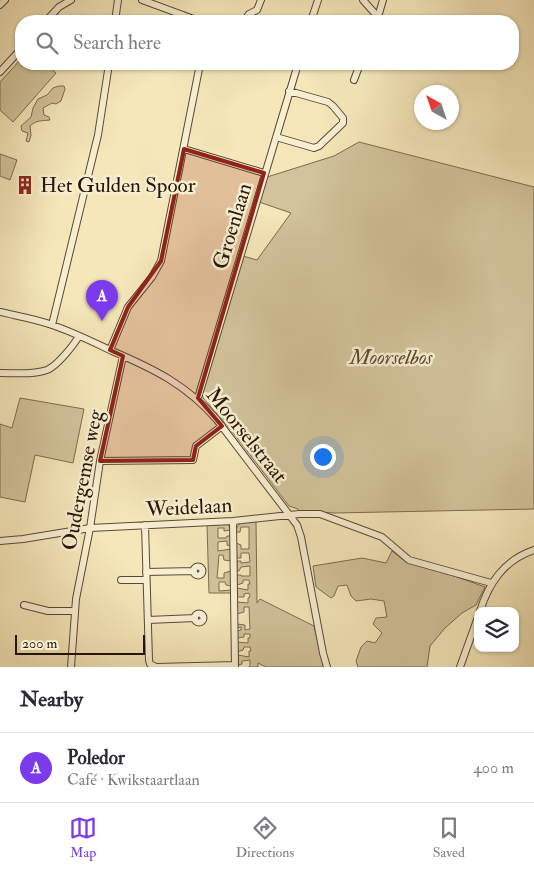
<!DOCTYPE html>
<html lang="en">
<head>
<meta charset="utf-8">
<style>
  :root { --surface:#fff; --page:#f2f2f3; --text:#2b2b33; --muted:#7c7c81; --line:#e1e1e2; --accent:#7c3aed }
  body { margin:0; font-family:"IM FELL Double Pica",serif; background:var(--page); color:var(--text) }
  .controls { position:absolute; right:15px; bottom:15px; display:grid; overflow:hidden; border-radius:10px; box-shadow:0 1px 4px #0004 }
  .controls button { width:45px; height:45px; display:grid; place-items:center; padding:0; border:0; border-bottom:1px solid var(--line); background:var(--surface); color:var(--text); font:25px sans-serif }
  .compass { position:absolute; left:414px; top:85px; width:45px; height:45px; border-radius:50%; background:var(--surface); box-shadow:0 1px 4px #0004; rotate:320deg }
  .scale { position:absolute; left:15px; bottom:12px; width:130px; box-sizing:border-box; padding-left:5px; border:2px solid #271604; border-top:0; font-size:14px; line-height:18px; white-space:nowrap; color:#271604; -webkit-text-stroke:4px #f8efd2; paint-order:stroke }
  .you { position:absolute; left:322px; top:456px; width:18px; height:18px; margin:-12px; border:4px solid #fff; border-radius:50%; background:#1a73e8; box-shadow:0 0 0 8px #1a73e833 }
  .badge { display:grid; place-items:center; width:32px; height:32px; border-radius:50%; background:var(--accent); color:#fff; font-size:16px; font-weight:700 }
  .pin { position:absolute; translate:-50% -41px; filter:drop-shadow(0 1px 2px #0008) }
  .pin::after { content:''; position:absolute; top:26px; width:18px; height:15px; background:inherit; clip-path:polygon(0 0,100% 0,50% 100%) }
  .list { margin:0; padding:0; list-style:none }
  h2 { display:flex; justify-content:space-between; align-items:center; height:65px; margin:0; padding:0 20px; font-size:21px }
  h2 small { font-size:16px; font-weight:400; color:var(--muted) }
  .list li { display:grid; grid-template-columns:32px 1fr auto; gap:15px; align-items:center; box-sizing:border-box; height:70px; padding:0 20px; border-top:1px solid var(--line) }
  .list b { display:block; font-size:19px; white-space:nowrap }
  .list p { margin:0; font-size:16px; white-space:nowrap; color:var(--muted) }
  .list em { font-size:16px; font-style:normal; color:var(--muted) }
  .icon { flex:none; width:28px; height:28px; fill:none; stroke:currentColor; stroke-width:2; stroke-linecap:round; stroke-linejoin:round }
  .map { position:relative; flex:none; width:534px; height:667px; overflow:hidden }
  .search { position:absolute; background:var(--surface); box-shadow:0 1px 4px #0004; left:15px; right:15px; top:15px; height:55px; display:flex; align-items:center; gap:12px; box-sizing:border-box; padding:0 18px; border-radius:20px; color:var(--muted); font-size:19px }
  .sheet { height:135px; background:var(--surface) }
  nav { display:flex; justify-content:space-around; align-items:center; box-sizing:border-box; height:70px; border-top:1px solid var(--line); background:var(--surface); font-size:14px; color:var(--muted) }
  nav a { display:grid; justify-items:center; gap:2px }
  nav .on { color:var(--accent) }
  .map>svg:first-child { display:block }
  .green { fill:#d2c39b; stroke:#7c6c50 }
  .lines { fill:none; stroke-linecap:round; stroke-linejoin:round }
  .minor-casing { stroke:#5a4a32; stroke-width:8 }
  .minor { stroke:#f8efd2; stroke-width:6 }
  .marked { fill:#8f2418; fill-opacity:0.2; stroke:#8f2418; stroke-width:4; stroke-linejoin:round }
  .labels { text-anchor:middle; stroke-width:5; stroke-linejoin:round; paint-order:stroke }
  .poi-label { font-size:21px; fill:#271604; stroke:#f8efd2; text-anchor:start }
  .street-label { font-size:21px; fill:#271604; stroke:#f8efd2 }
  .park-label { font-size:21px; font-style:italic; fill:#5a4a31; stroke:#f8efd2 }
</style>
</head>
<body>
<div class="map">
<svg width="534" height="667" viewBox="0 0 534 667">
  <rect width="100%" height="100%" fill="#f5e7ba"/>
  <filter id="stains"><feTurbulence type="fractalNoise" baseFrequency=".004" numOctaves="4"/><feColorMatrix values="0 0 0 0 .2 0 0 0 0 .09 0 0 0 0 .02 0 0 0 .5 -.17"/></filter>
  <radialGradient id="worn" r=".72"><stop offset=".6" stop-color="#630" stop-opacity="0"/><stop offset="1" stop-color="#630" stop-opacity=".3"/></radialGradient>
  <path class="green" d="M21,59v5h24l11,9 -43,49 -13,-12v-28z
    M59,86h5l1,3 -4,12 -5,3 -4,-1 -9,5 1,7 5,2 1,3c-8,1 -14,0 -20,6l1,9 -2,7 -3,-1 2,-8 -6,-2 -1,-5 10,-9 2,-9 5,-9 9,-4 6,-7z
    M359,142l175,45v322l-200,4 -35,-2 -1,-2 -9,-3 -58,-76 -28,-32v-7l40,-135 14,4 34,-47 -32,-11 8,-25 67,-21z
    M0,154l17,6 -7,20 -10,-4z
    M20,398l64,11 -11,54 -38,-8 -10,47 -25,-5v-73l12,4z
    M256,521l1,82 3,-4 54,27 10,41h-58l-8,-4v4h-9l1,-2v-5l-8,1v3l-4,1v-10l11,2v-6h2l-1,-4h-6l-1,3 -6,2v-10l11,1v-5h2v-4h-6v3l-7,1v-7l4,-1v-3l-4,1v-4l8,1v5l5,-1 -1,-22h-5v5l-7,2v-12l11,1v-5l2,-1 -1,-4 -5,1v3h-7v-9l11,2v-6h2l-1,-4h-6v3l-6,2v-10h4v1h9v-10l-9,1 -2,4h-2v-10h4v2l9,-1 -1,-9h-8v5h-4l-1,-15 5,2v4h8v-22h-8l-1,5h-4l1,-5 3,-4z
    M226,524l3,1 2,5 -7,1v-3h-6v10h8l1,-2h4v10l-4,-1v-4l-9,1v9l13,-2v12l-7,-1 -1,-5h-4l-2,23h7v-5l7,-2v15l-5,-1 -1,-3h-6v9l13,-1v3h-23l-2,-68z
    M392,551l13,10 38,11 42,15 -9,18 -14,8 -17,15 -15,18 -3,21h-69l-2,-6 5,-14 6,-6 8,2 7,-10 -9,-9 3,-6 11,-1 -3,-16 -13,-2 -15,2 -5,-5 -4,-11 -9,1 -4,10 -3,2 -15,-11 -3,-21 49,-8 24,5z"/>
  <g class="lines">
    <g class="minor-casing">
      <path id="minor" d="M142,0l57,21
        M363,0l15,17 -1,4
        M0,5l5,-5
        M378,17l5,-17
        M46,21l13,-14 12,-7
        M115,21l3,-21
        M244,21l5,-7 8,-4 4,-10
        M311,21l7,-21
        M0,72l21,-23
        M354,80l6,-16
        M276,137l38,11 5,-2 24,-23v-5l-10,-12 -5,-4 -39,-11
        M184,149l80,24
        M0,312c17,4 36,7 52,13 21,7 41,17 60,26 42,18 75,34 105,69l80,105 4,12 22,116 4,14
        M52,325l46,-190 11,-71
        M110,350l18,-43 24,-30 9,-16 39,-197
        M0,373c15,0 33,2 47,-3 10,-4 26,-24 32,-34
        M198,398l100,-334
        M100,461l93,-1 3,-14 26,-20
        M233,521l2,146
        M145,525l4,135 1,4 6,3 79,-2
        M0,541l23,-2 67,-11 143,-7 66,-7h21l62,23 27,23 82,23
        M193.5 571a4.5 4.5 0 1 1 9 0a4.5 4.5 0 1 1-9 0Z
        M146,572l48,-1
        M121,580h25
        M24,605l24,6h27
        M480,611c9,-28 24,-51 54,-61
        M194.5 618a4.5 4.5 0 1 1 9 0a4.5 4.5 0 1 1-9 0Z
        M148,620l47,-2
        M71,667l5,-68 14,-71 10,-67 23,-105
        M460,667l18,-50"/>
    </g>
    <use href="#minor" class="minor"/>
  </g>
  <path class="marked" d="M184,149l80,24 -66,225 24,28 -26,20 -3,14 -93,1 23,-105 -13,-6 18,-43 33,-46z"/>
  <defs>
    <g id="building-bare" transform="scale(1.5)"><path d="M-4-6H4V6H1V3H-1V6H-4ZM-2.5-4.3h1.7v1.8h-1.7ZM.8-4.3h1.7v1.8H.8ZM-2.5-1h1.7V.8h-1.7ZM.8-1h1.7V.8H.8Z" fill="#8f2418" stroke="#f8efd2" stroke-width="2.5" paint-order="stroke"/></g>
  </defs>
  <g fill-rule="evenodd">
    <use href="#building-bare" x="25" y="185"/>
  </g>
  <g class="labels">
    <g class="poi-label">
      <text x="40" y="192">Het Gulden Spoor</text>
    </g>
    <g class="street-label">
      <text transform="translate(232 226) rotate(-73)" y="7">Groenlaan</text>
      <text transform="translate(247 435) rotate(51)" y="7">Moorselstraat</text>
      <text transform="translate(82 480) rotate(-79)" y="7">Oudergemse weg</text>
      <text transform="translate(189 507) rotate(-3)" y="7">Weidelaan</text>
    </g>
    <g class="park-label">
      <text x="391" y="364">Moorselbos</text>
    </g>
  </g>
  <rect width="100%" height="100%" filter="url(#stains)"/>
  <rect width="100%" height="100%" fill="url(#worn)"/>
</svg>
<div class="controls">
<button><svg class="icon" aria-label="layers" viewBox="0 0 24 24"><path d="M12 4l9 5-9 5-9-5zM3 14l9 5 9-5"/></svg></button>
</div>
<svg class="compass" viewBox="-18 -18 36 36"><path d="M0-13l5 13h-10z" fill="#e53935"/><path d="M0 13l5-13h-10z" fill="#7c7c81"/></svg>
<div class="scale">200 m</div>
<div class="you"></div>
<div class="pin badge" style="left:102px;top:321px">A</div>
<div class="search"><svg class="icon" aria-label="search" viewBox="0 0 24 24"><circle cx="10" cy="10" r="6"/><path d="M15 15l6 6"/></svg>Search here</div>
</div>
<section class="sheet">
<h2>Nearby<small></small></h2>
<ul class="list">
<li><span class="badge">A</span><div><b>Poledor</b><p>Café · Kwikstaartlaan</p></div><em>400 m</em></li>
</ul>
</section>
<nav>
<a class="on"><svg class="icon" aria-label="map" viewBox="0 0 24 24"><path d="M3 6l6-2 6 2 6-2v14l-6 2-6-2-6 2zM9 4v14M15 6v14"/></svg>Map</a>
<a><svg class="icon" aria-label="directions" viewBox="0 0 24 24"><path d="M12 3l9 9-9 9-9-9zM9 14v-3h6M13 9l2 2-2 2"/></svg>Directions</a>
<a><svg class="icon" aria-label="saved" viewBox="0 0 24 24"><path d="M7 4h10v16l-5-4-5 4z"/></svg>Saved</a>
</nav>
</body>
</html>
